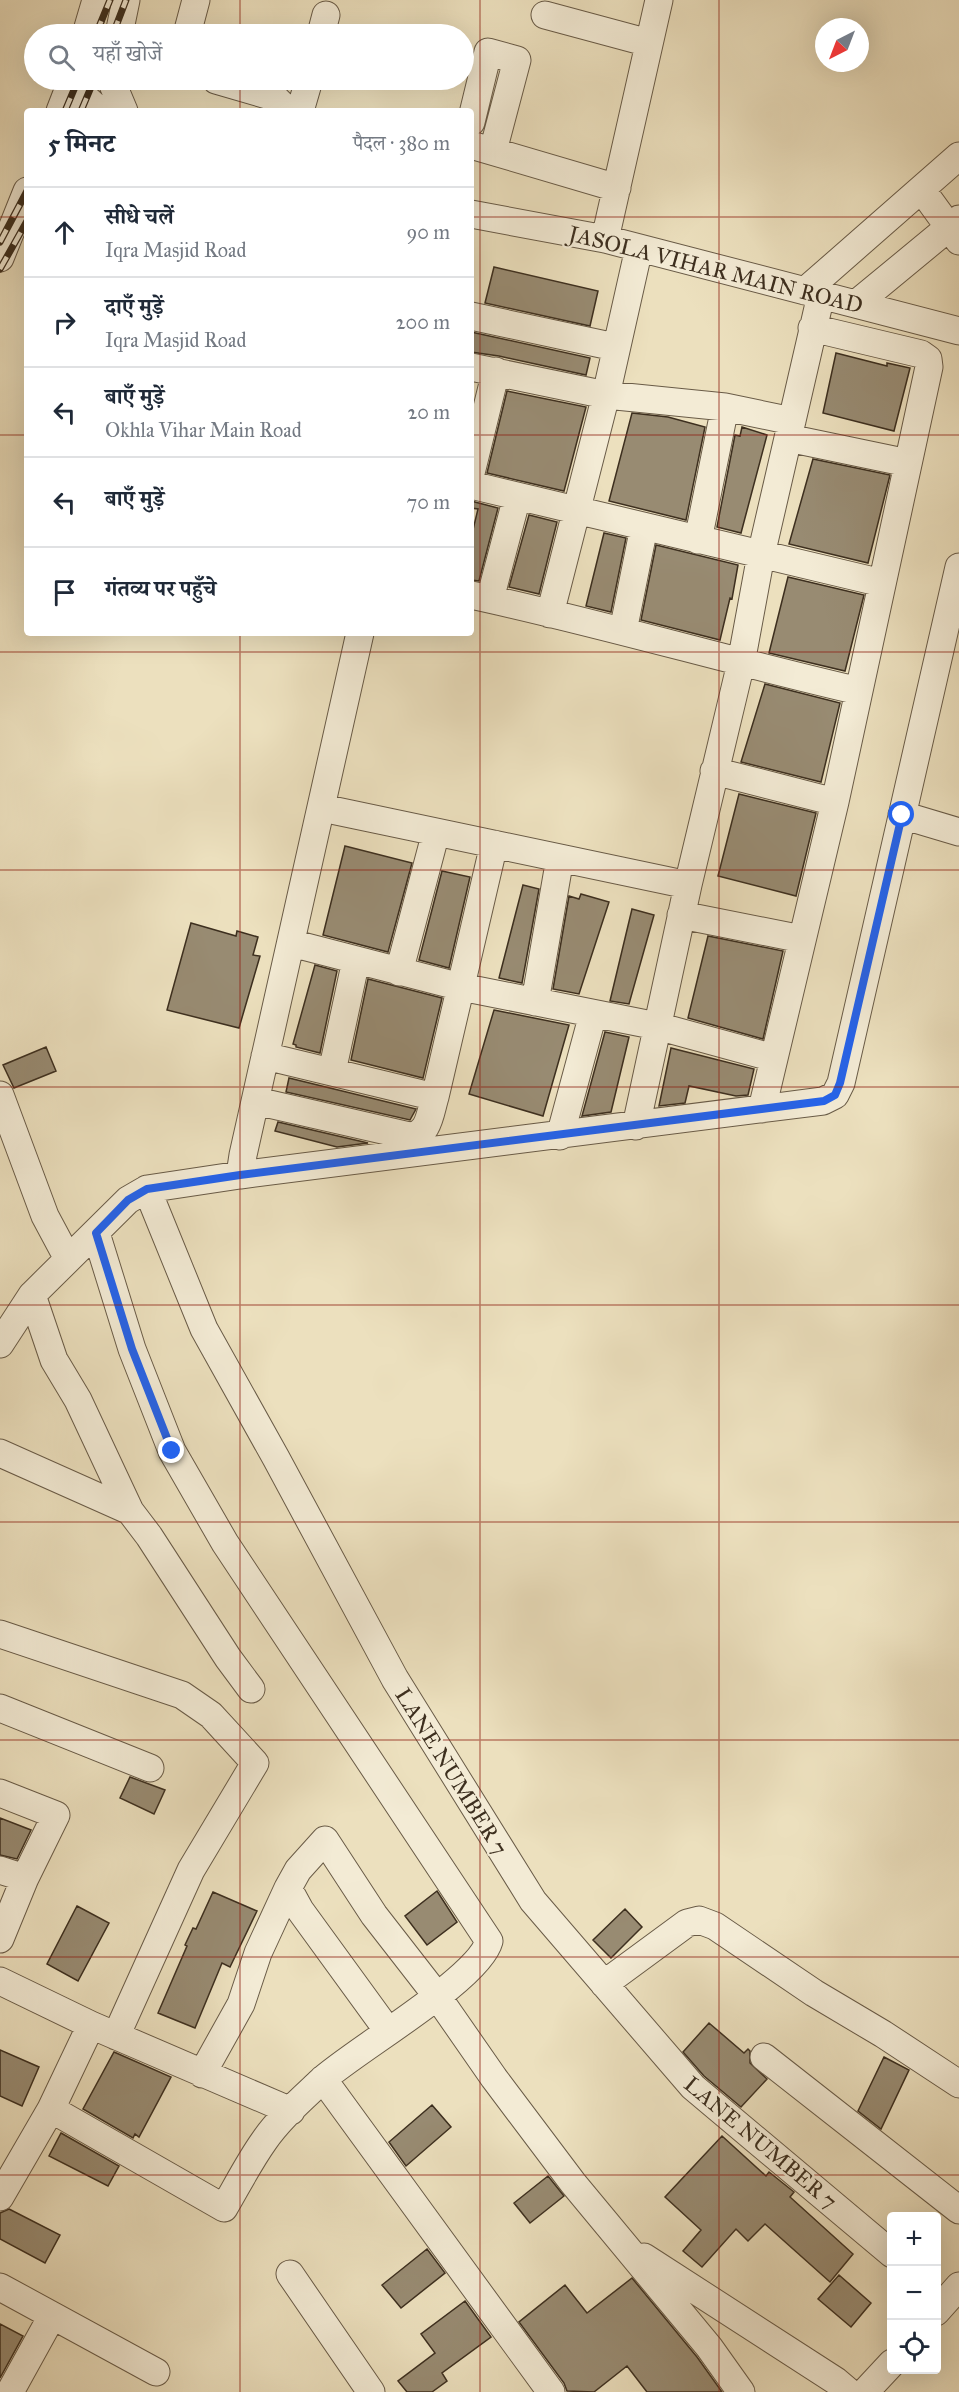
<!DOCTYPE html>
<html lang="hi">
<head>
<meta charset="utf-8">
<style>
  :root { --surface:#fff; --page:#f6f6f7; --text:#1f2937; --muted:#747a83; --line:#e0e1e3 }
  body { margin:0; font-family:"IM FELL Great Primer","Noto Serif Devanagari",serif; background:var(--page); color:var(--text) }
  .controls { position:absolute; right:18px; bottom:18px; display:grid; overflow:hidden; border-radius:6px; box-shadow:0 6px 24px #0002 }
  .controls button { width:54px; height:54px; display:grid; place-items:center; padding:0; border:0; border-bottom:2px solid var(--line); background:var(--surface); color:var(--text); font:30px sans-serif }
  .compass { position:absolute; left:815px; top:18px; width:54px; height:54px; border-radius:50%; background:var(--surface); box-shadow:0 6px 24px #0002; rotate:222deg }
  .stop { position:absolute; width:18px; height:18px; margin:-14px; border:4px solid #2563eb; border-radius:50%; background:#fff }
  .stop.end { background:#2563eb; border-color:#fff; box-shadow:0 2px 6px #0008 }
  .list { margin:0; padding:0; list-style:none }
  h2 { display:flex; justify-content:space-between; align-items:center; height:78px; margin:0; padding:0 24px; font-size:26px }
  h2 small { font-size:20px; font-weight:400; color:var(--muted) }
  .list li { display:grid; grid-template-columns:39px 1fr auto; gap:18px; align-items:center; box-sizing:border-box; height:90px; padding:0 24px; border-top:2px solid var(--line) }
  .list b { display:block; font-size:22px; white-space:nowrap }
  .list p { margin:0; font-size:20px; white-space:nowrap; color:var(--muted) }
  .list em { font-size:20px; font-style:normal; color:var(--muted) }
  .icon { flex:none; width:33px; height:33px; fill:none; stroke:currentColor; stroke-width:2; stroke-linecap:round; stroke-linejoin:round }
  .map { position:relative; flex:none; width:959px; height:2392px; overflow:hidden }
  .search { position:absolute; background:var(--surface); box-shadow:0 6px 24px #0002; left:24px; top:24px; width:450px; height:66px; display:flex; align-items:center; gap:15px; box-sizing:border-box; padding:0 21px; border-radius:33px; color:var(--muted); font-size:22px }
  .panel { position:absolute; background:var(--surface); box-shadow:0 6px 24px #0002; left:24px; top:108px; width:450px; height:528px; border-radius:6px }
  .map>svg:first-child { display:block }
  .building { fill:#988b72; stroke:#3d2f1f; stroke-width:1.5 }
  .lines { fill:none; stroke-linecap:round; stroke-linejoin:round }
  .minor-casing { stroke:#695b47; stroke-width:29 }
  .minor { stroke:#f3ebd5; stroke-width:27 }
  .rail-casing { stroke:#3d2f1f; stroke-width:7 }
  .rail { stroke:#f3ebd5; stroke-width:4.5; stroke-dasharray:14; stroke-linecap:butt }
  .route { stroke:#2563eb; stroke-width:8 }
  .grid { fill:none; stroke:#8f2418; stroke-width:1.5; stroke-opacity:0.55 }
  .labels { text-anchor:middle; stroke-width:4.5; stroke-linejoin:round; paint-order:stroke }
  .street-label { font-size:22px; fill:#3d2f1f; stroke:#f3ebd5 }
</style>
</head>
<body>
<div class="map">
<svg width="959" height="2392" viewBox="0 0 959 2392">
  <rect width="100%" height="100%" fill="#ece0be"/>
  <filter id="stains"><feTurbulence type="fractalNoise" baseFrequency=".00333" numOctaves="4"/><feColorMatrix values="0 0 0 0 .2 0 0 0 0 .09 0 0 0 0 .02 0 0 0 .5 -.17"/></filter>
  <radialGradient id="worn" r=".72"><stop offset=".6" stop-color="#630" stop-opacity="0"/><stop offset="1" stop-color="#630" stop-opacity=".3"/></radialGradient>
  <path class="building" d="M494,267l104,24 -8,35 -105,-23z
    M471,332l119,26 -4,17 -87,-19 -28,-4z
    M836,353l51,13v-3l23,5 -16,63 -71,-18z
    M507,391l79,16 -22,84 -77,-18z
    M632,413l36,4 37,10 -19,93 -77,-19z
    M742,427l25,8 -26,98 -24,-6 18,-92 5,1z
    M813,459l77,16 -22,88 -79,-19z
    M471,501l27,7 -19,73 -8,-1v-42l7,-29 -7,-1z
    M529,515l28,7 -18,72 -30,-7z
    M604,533l22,5 -15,74 -25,-6z
    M656,545l82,20 -6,34 -2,-1 -10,42 -79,-20z
    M788,577l76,18 -19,76 -76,-18z
    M765,684l75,19 -19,79 -80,-20z
    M739,794l77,19 -20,83 -78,-20z
    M345,846l67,17 -24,89 -65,-17z
    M442,871l28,6 -21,91 -30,-8z
    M523,885l16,4 -17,94 -23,-5z
    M581,894l28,8 -30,92 -26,-5 16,-93 10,3z
    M632,909l22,6 -25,89 -19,-3z
    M191,923l45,13 1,-5 21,6 -5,18 7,1 -21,72 -72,-18z
    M708,936l75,15 -20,88 -75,-21z
    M315,965l22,6 -17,82 -24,-6v-2l-3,-1z
    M368,979l74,19 -19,80 -72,-18z
    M494,1010l75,15 -26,91 -74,-22z
    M605,1032l24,5 -18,75 -29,4z
    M46,1047l10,24 -42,17 -11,-23z
    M671,1048l83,21 -6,26 -12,1 -47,-10 -4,17 -26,3z
    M289,1078l127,31 -6,11 -124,-28z
    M278,1122l90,21 -31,4 -62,-16z
    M130,1777l35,13 -11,24 -34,-16z
    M0,1818l31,12 -14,29 -17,-4z
    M437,1891l20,31 -30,23 -22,-29z
    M213,1892l44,19 -27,56 -8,-4 -27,65 -37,-15 29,-67 -2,-1 8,-17 3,1z
    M77,1906l32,17 -31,58 -31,-17z
    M625,1909l17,18 -31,31 -18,-18z
    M709,2023l35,30 4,-4 2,2v12l17,16 -26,28 -37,-31 -21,-24z
    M0,2050l39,17 -17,39 -22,-10z
    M114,2052l57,25 -32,60 -4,-3 -2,4 -50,-29z
    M884,2057l25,13 -28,59 -23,-18z
    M432,2105l19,22 -45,39 -17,-24z
    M61,2133l58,33 -11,20 -59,-30z
    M722,2136l44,40 3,-4 25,20 -4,5 63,57 -23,28 -65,-58 -17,17 -12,-12 -34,38 -19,-16 18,-21 -36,-33z
    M548,2176l16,20 -34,27 -16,-20z
    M9,2209l51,26 -15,28 -45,-24v-26z
    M427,2249l18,24 -44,35 -19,-23z
    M839,2275l32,28 -20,24 -33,-28z
    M632,2278l65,79 25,35h-75l-20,-26 -33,26 -27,-1 -3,-8 -45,-61 46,-37 22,28z
    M465,2301l26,36 -49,36 5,8 -15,11h-25l-9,-11 37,-28 -14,-19z
    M0,2324l23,12 -23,42z"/>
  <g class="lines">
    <g class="minor-casing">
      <path id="minor" d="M545,15l104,28
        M86,34l10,-34
        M119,34l7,-34
        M187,34l9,-34
        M321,34l5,-19
        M77,80l2,12 21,19
        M111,80l13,31
        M216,80l58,17 14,14
        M60,111l12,-31
        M300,111l9,-31
        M471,122l17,-70 29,8 -24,91
        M471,145l146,43
        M922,190l37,51
        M471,214l134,25 354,92
        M605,239l54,-239
        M0,258l27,-67
        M805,291l154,-135
        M856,304l103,-85
        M471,316l144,31
        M471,367l135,28 119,12 67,14
        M788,438l120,25
        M471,473l25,-102
        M471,485l411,98
        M698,540l27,-133
        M471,595c130,28 258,66 388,96
        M490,599l27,-102
        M550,614l56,-219 33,-147
        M623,631l21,-104
        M714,771l121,31
        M322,808l366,77
        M902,815l57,17
        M681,915l121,24
        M291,943l170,44 196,39 117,32
        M399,972l37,-140
        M535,1002l25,-144
        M265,1056l170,41
        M332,1072l24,-112
        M0,1095l45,121 23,43
        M256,1101l153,35c20,0 21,-23 26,-39l59,-253
        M762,1109l73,-307 94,-435 -1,-8 -7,-5 -109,-26
        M636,1126l52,-241 53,-222 20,-108 60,-260
        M560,1136l33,-122
        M240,1175l3,-20 117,-522
        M147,1189l57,140 72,129 119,221 138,222 160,186 199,167
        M32,1295l22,65 24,40 52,111 19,25 79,122 23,31
        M0,1344l32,-49 96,-95 19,-11 93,-14 583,-74 12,-6 6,-12 118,-516
        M0,1453l130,58
        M0,1634l182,61 29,20 44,48 -64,107 -75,166
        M0,1708l150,60
        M0,1793l56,22 -31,63 -25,61
        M0,1870l25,8
        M288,1888l12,22 88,121
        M0,1981l91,44 200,86
        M604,1984l83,-61 12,-3 16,6 99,67 69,41 76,50
        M764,2057l195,153
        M202,2074l39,-70 17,-51 30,-65 10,-18 27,-30 49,75 63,81 57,82 79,105 136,164 32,45
        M323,2079l228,313
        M51,2109l173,99c13,-22 25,-46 40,-67 15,-22 38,-42 57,-60 34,-31 158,-102 168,-140l-264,-398 -53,-92 -40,-102 -36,-116
        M0,2197l51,-88 40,-84
        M644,2257l192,124 13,11
        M290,2274l81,118
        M0,2287l156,85
        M936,2312l23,-26
        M10,2392l42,-76
        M865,2392l27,-29"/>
    </g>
    <use href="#minor" class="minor"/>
    <g class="rail-casing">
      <path id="rail" d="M96,34l14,-34
        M113,34l13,-34
        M65,111l13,-31
        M81,111l13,-31
        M0,242l27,-51
        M0,269l27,-48"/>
    </g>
    <use href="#rail" class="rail"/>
  </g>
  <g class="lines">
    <path class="route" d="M172,1451l-40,-102 -36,-116 32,-33 19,-11 93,-14 584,-74 11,-6 5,-12 62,-268"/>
  </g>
  <path class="grid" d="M240,0v34M480,0v2392M719,0v2392M240,80v31M0,217h27M471,217h488M0,435h27M471,435h488M240,633v1759M0,652h959M0,870h959M0,1087h959M0,1305h959M0,1522h959M0,1740h959M0,1957h959M0,2175h959"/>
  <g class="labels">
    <g class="street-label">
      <text transform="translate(716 269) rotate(14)" y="8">JASOLA VIHAR MAIN ROAD</text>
      <text transform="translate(452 1771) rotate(58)" y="8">LANE NUMBER 7</text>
      <text transform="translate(761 2142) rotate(40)" y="8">LANE NUMBER 7</text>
    </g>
  </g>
  <rect width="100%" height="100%" filter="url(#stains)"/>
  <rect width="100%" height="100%" fill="url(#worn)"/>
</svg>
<div class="controls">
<button>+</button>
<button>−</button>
<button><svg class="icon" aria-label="locate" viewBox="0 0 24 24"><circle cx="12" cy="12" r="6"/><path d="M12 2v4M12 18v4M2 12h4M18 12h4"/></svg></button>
</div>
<svg class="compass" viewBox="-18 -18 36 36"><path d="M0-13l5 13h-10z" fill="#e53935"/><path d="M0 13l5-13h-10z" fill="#747a83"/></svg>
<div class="stop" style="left:902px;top:815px"></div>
<div class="stop end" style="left:172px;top:1451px"></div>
<div class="search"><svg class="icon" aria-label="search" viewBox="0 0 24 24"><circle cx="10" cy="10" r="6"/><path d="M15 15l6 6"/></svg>यहाँ खोजें</div>
<section class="panel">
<h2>5 मिनट<small>पैदल · 380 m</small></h2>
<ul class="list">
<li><svg class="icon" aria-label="ahead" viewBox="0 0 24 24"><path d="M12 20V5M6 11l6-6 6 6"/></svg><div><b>सीधे चलें</b><p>Iqra Masjid Road</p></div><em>90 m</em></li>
<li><svg class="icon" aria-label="right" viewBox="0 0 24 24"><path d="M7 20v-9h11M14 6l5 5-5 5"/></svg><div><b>दाएँ मुड़ें</b><p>Iqra Masjid Road</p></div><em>200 m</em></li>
<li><svg class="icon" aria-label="left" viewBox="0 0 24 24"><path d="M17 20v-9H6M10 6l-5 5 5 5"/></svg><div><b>बाएँ मुड़ें</b><p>Okhla Vihar Main Road</p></div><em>20 m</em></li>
<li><svg class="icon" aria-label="left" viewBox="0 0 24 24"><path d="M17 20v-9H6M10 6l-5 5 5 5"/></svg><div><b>बाएँ मुड़ें</b></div><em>70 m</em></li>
<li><svg class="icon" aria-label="arrive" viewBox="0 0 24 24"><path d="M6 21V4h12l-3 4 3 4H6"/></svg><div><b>गंतव्य पर पहुँचे</b></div></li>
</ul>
</section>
</div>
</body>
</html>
